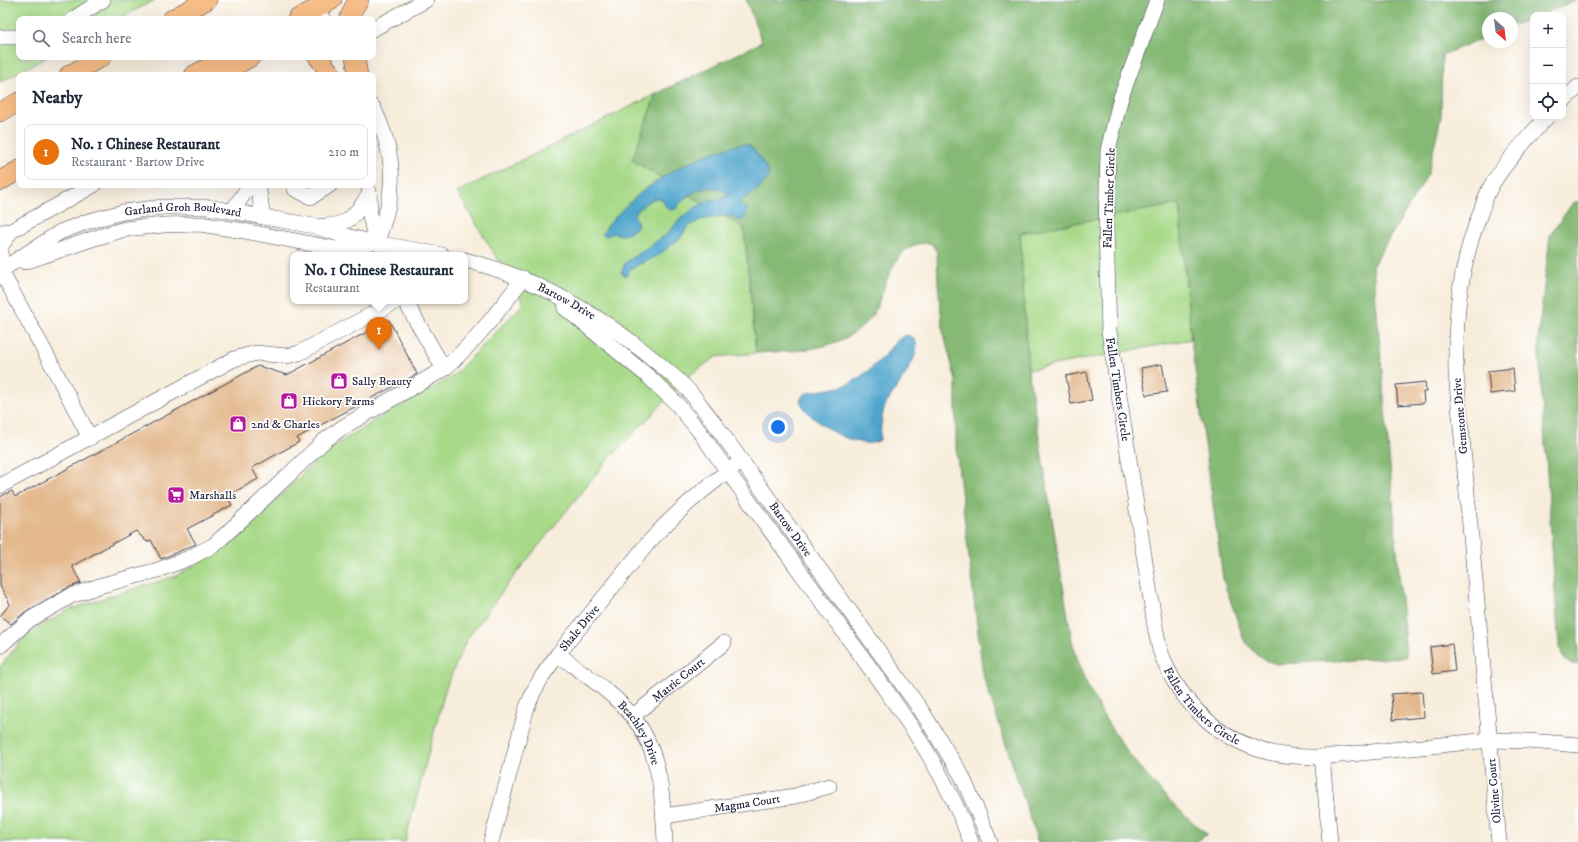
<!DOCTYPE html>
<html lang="en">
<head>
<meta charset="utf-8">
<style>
  :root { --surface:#fff; --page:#f6f6f7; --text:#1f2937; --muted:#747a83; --line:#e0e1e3; --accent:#2563eb }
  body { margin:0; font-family:"IM FELL DW Pica",serif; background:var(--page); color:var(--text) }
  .controls { position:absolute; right:12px; top:12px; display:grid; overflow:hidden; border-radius:8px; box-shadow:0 4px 16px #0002 }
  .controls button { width:36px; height:36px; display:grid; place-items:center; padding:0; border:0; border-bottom:1px solid var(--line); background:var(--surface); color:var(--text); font:20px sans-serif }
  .compass { position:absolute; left:1482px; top:12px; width:36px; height:36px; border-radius:50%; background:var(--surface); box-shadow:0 4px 16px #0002; rotate:152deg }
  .you { position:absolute; left:778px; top:427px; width:14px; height:14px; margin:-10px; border:3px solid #fff; border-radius:50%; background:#1a73e8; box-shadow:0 0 0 6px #1a73e833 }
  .badge { display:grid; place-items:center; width:26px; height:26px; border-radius:50%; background:var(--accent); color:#fff; font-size:13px; font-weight:700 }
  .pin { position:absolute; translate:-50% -33px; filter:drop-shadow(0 1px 2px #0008) }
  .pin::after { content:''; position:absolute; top:21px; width:14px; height:12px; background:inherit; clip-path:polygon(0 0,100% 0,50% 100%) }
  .popup { position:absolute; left:290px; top:252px; width:178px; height:52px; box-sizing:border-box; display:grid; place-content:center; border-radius:8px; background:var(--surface); filter:drop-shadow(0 1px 3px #0005); font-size:13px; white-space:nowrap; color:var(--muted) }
  .popup b { font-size:15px; color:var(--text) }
  .popup::after { content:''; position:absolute; left:50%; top:100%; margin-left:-8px; border:8px solid transparent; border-top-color:var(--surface) }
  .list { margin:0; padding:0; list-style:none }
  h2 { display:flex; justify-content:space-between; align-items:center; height:52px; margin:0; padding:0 16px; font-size:17px }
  h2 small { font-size:13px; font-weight:400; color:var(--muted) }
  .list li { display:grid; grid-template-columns:26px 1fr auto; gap:12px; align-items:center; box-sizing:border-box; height:56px; margin:0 8px 8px; padding:0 8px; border:1px solid var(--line); border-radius:8px }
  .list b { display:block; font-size:15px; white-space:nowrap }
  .list p { margin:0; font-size:13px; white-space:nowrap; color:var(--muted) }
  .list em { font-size:13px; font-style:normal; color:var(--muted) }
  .icon { flex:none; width:22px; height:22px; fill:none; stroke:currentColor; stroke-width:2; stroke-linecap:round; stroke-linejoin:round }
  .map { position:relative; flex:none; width:1578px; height:842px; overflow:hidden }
  .search { position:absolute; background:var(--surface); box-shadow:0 4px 16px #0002; left:16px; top:16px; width:360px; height:44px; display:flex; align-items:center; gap:10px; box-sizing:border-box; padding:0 14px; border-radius:8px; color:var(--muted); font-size:15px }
  .panel { position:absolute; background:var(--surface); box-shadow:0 4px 16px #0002; left:16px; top:72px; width:360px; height:116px; border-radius:8px }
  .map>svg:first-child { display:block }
  .green { fill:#a7d988; stroke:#647e62 }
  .forest { fill:#85b974; stroke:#546e58 }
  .water { fill:#50a5cc; stroke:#396484 }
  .building { fill:#e3b88b }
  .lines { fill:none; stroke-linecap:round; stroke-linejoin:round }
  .minor-casing { stroke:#424053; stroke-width:16 }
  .major-casing { stroke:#424053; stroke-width:20 }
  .minor { stroke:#fff; stroke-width:15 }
  .major { stroke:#f7bd88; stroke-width:19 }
  .labels { text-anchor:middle; stroke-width:3.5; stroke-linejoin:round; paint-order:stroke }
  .street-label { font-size:12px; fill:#22223b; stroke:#fff }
  .poi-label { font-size:12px; fill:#22223b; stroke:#fff; text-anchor:start }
</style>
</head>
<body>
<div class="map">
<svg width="1578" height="842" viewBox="0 0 1578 842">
  <rect width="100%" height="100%" fill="#fff"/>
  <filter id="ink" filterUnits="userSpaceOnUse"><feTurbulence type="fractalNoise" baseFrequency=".025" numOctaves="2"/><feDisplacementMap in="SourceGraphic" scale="8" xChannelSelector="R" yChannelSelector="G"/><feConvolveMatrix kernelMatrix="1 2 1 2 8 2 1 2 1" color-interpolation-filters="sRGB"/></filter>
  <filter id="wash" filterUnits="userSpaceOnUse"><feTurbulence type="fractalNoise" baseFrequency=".012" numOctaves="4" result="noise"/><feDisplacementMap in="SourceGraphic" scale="16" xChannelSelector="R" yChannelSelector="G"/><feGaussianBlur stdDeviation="0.9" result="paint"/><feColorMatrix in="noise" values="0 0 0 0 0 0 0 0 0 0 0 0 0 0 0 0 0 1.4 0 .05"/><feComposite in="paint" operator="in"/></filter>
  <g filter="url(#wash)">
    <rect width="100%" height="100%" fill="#f7eddb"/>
    <path class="green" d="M0,0h155l-36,19h-100v38h29l-48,25z
      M656,94l-24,66 112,68 12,125 -40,4 -26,18 -86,89 -97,121 -40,54 -21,48 -41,155h-405v-175l25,-31 41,-25 47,-16 63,-19 52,-30 96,-93 46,-30 82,-46 72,-74 -67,-111z
      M1179,204l12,135 -163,31 -8,-137z"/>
    <path class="forest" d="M746,0h831l-37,15h-7v3l-21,8v-8h-24v18l-46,19 -1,61 -13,58 -55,91 33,392 -130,7 -13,-5 -11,-9 -8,-10 -21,-61 -32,-240 -12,-135 -159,29 8,137 44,271c4,13 8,28 14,41 26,58 71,112 121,152l-11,8h-158l-55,-167 -27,-227v-67l-13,-50 -5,-48 -1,-31 -6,-9c-40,-4 -44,47 -59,73 -3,4 -9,9 -13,13 -28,23 -69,22 -103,24l-12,-125 -112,-68 24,-66 106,-52z
      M1578,201v463c-17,3 -18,-17 -20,-29l-20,-296 12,-104 22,-31z"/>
    <path class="water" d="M742,144l7,1c8,8 17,20 20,31 -7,13 -18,18 -29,25l-1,3 8,4c1,6 -1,8 -5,12h-4l-7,-4h-9l-22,4 -12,7 -7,10 -22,18 -29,14 -4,7 -5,-3 4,-10 42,-29 13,-15 16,-12 12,-6 18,-4 3,-2c-17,-16 -42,-3 -53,14l-6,1 -5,-4 -2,-6c-10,-7 -22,8 -29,14l4,11c-6,9 -15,12 -25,8l-7,3 -4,-2c29,-44 89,-79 140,-90z
      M906,335c31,6 -16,59 -21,71 -4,10 -4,24 -5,34 -18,14 -75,-20 -80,-40l4,-6c15,-5 34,-4 48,-12 11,-6 21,-15 30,-24 8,-8 13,-19 24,-23z"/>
    <g id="blocks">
      <path class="building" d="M389,320l28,54 -102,54 -18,10 2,4 -47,26 6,11 -31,17 5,9 -45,24 9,15 -35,15 -10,-19 -4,2 -11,-11 -64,35 9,17 -14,5 -42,24 -14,12 -11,-8 10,-12 -10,-18v-89l12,-6 3,6 243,-131 29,9z
        M1162,364l5,28 -21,3 -5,-27z
        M1513,368l2,23 -25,3 -2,-23z
        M1087,372l5,28 -21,4 -5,-28z
        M1425,382l1,10h-3l1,11 -26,2 -2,-20z
        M1452,644l3,27 -22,3 -3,-27z
        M1422,692l2,25 -31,3 -2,-26z"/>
    </g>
  </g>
  <g filter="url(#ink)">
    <use href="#blocks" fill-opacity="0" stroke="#424053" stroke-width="1"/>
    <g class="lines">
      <g class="minor-casing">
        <g id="minor">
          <path id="s1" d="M1157,0l-36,97 -13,53 -2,77 3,104 46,295c2,9 3,18 6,27 15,43 49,78 91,94 22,9 47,10 70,10l168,-17 38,1 50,4"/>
          <path d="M316,9l7,10"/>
          <path d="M73,19l30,-19"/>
          <path d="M373,29l53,-29"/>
          <path d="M0,37h19"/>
          <path d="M1563,101l15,-14"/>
          <path d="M373,107c24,50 24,85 3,136"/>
          <path d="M258,185l5,32"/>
          <path d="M294,185l1,4 16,8 19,-12"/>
          <path d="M369,192l1,23 6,28"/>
          <path d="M232,211l18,-26"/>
          <path d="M322,226c26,1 33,-11 47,-31"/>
          <path d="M0,232l11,-1 83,-46"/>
          <path id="s2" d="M465,260c64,16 121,47 173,87 18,14 36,28 51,44 8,9 15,19 23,29l209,290 41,66 17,39 11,27"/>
          <path d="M25,262l70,-24 30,-9 39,-4 36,-1 44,7 93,18 32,-5"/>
          <path d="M0,269l52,96 38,73"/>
          <path d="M1,270v-24l10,-15"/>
          <path id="s3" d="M0,271l60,-39 29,-11 34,-9 40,-5h45l106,19 28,9 34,8 66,12"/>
          <path d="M405,301l39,68c31,-27 56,-59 79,-91"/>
          <path d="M565,308l84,69 28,27 22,27c48,68 98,136 147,204 48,66 97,130 125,207"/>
          <path d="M0,486l234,-127 22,-6 31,3 12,-3 98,-52"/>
          <path d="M0,646l29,-26 42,-24 28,-10 59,-16 31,-12 25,-13 39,-36 71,-68 19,-14 101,-58"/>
          <path id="s4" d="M558,654c23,18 57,40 75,63 28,35 30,82 32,125"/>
          <path id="s5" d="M633,716l91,-73"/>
          <path d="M1322,757l8,85"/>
          <path id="s6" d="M664,816l131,-20 34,-10"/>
          <path id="s7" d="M491,842l36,-135 7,-16 9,-16 15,-21 90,-111c26,-29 55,-54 87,-77"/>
          <path d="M1499,842l-43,-469c-1,-57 3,-105 24,-159 3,-9 6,-19 11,-28 15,-25 36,-48 56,-69"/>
        </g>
      </g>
      <g class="major-casing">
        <path id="major" d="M172,19l35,-19
          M297,19l35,-19
          M349,19l5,-12 5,-7
          M318,57l14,18
          M355,57l3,18
          M69,75l33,-18
          M194,75l33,-18
          M218,75l33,-18
          M0,112l19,-10
          M0,181l19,-11"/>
      </g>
      <use href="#minor" class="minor"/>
      <use href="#major" class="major"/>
    </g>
  </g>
  <defs>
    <g id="shop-square" transform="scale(0.9)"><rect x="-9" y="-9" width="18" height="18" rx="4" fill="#b5179e" stroke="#fff"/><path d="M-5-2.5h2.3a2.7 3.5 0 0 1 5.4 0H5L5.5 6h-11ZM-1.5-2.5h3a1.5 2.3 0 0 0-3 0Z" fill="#fff"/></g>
    <g id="supermarket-square" transform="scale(0.9)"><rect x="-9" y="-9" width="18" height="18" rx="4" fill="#b5179e" stroke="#fff"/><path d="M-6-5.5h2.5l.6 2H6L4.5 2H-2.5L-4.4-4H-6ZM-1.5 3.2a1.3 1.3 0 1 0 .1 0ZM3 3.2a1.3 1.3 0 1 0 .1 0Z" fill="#fff"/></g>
  </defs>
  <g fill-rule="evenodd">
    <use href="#shop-square" x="339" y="381"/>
    <use href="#shop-square" x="289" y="401"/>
    <use href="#shop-square" x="238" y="424"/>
    <use href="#supermarket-square" x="176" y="495"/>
  </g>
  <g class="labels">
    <g class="street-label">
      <text transform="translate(1109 198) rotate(-88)" y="4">Fallen Timber Circle</text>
      <text dy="4" stroke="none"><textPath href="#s3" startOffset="198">Garland Groh Boulevard</textPath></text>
      <text dy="4" stroke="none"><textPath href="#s2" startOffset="110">Bartow Drive</textPath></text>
      <text dy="4" stroke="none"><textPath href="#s1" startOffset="398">Fallen Timbers Circle</textPath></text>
      <text transform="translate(1460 416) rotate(-95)" y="4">Gemstone Drive</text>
      <text dy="4" stroke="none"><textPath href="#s2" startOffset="434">Bartow Drive</textPath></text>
      <text dy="4" stroke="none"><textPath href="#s7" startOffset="235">Shale Drive</textPath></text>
      <text dy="4" stroke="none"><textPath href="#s5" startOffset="58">Matric Court</textPath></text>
      <text dy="4" stroke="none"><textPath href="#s1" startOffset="734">Fallen Timbers Circle</textPath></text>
      <text dy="4" stroke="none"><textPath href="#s4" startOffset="115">Beachley Drive</textPath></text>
      <text transform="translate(1494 791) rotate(-95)" y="4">Olivine Court</text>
      <text dy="4" stroke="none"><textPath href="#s6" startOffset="84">Magma Court</textPath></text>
    </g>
    <g class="poi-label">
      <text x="352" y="385">Sally Beauty</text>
      <text x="302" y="405">Hickory Farms</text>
      <text x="251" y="428">2nd &amp; Charles</text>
      <text x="189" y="499">Marshalls</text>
    </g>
  </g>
</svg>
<div class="controls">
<button>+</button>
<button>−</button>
<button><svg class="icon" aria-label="locate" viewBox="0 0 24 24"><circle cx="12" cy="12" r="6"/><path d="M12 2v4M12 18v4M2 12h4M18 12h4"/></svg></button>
</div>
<svg class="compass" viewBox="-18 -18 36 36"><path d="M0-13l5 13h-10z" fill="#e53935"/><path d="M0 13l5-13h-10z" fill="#747a83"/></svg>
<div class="you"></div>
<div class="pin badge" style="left:379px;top:350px;background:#e8710a">1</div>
<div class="popup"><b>No. 1 Chinese Restaurant</b>Restaurant</div>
<div class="search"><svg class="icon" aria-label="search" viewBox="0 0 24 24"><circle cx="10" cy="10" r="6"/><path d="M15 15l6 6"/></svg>Search here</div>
<section class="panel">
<h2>Nearby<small></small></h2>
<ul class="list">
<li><span class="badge" style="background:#e8710a">1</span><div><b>No. 1 Chinese Restaurant</b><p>Restaurant · Bartow Drive</p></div><em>210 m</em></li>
</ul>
</section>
</div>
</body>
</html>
